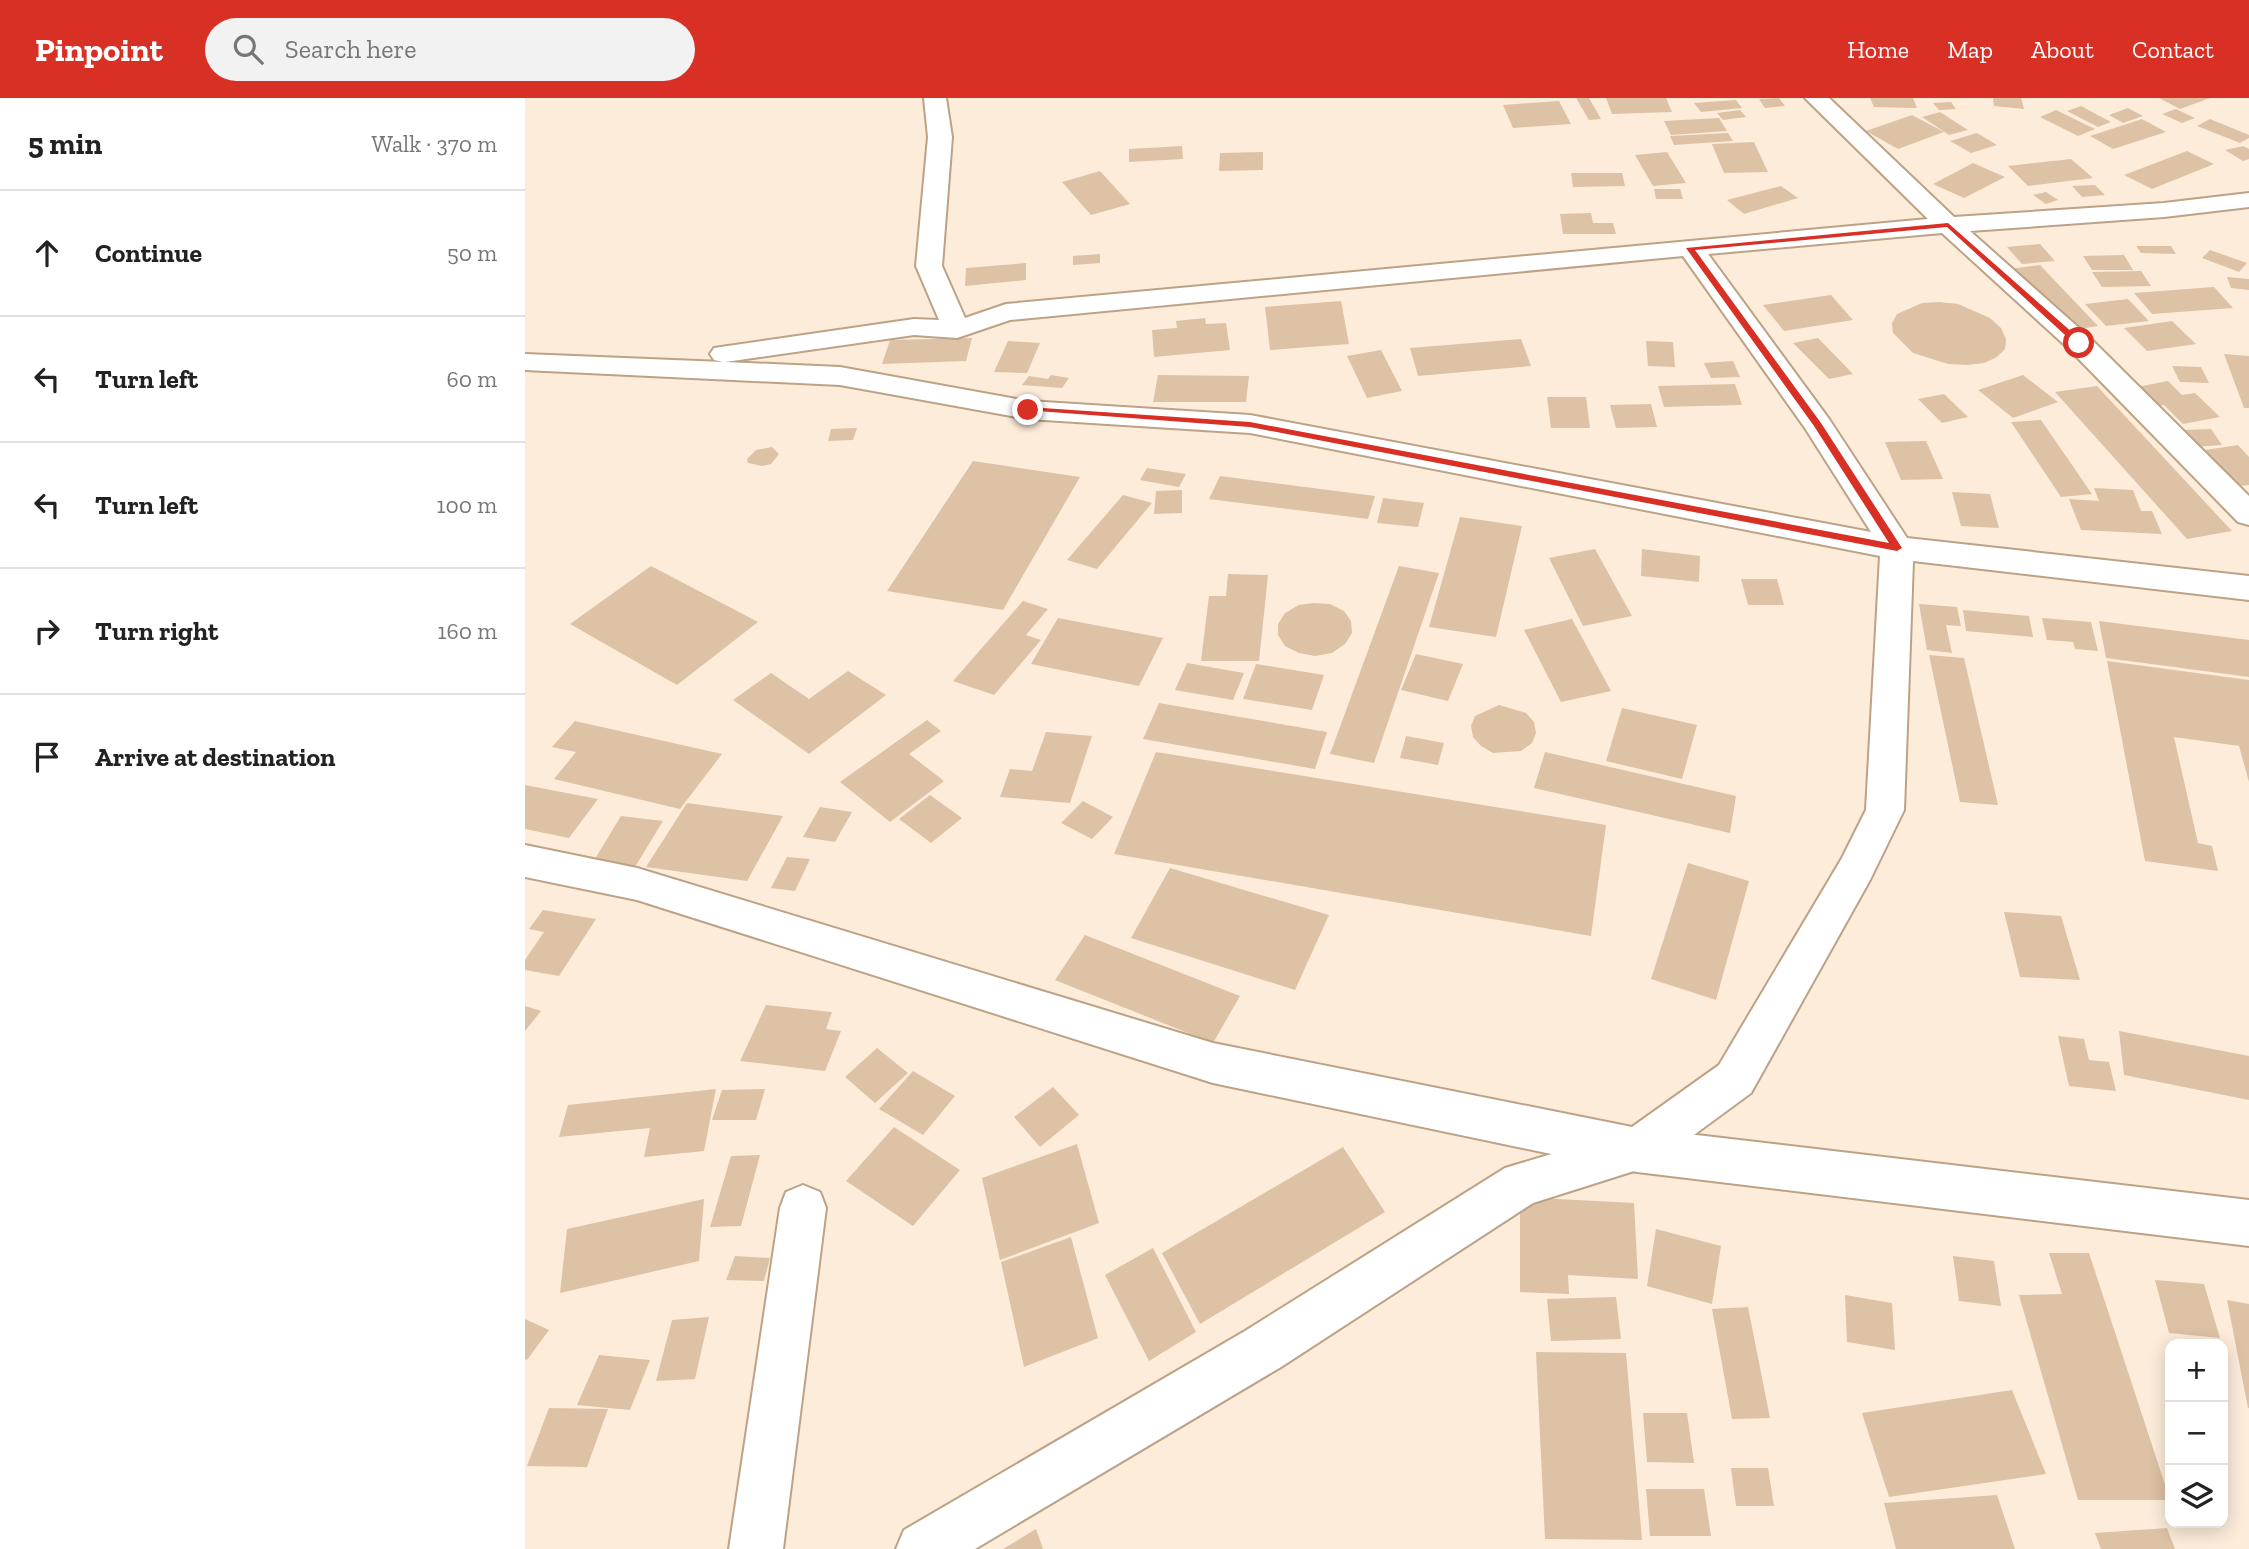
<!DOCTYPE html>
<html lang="en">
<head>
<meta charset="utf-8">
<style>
  :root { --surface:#fff; --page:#f2f2f2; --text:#222; --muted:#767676; --line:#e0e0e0; --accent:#d93025 }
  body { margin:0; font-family:"Zilla Slab",serif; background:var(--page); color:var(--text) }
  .controls { position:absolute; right:21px; bottom:21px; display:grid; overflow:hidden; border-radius:14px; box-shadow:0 4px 18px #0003 }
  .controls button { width:63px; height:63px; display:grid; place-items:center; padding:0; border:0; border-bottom:2px solid var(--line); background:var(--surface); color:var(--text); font:35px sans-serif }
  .stop { position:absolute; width:21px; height:21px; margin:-16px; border:5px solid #d93025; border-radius:50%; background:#fff }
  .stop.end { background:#d93025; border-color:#fff; box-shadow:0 2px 7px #0008 }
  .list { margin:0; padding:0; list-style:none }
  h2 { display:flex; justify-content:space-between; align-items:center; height:91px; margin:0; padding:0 28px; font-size:30px }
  h2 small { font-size:23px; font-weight:400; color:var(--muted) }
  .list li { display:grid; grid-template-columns:46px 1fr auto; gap:21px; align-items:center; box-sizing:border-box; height:126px; padding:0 28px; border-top:2px solid var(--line) }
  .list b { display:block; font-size:26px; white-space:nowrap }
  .list em { font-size:23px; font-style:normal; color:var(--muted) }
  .icon { flex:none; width:38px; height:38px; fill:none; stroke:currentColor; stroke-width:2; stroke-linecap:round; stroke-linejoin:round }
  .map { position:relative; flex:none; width:1724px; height:1451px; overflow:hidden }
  header { display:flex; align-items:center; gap:42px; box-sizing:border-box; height:98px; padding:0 35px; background:var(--accent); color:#fff }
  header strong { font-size:33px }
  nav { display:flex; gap:38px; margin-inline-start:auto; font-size:24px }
  .search { width:490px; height:63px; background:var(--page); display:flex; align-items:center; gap:18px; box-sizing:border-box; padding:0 24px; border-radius:38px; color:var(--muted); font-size:26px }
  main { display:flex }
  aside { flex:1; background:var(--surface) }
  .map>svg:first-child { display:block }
  .building { fill:#ddc2a5 }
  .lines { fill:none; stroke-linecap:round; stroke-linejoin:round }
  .street-casing { stroke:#bca286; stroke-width:4 }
  .secondary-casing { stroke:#bca286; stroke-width:4 }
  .street { fill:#fff; fill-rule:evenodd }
  .secondary { fill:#fff; fill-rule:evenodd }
  .route { fill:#d93025 }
</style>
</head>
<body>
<header>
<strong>Pinpoint</strong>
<div class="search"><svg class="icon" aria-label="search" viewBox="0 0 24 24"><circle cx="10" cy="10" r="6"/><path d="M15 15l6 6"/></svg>Search here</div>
<nav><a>Home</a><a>Map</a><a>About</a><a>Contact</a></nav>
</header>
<main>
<aside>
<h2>5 min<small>Walk · 370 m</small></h2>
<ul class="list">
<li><svg class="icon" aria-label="ahead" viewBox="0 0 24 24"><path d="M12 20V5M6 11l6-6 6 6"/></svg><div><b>Continue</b></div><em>50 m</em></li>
<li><svg class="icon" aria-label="left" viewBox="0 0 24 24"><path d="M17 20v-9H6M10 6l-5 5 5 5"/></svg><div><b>Turn left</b></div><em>60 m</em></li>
<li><svg class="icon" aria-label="left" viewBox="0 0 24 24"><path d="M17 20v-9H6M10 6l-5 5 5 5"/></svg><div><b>Turn left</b></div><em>100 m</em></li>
<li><svg class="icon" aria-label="right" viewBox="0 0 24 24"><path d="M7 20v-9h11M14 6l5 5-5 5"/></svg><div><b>Turn right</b></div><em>160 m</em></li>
<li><svg class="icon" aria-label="arrive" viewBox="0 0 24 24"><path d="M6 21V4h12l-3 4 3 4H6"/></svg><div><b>Arrive at destination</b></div></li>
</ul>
</aside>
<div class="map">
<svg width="1724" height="1451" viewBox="0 0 1724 1451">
  <rect width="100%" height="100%" fill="#fdecda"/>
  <path class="building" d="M1051,0h13l12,21 -12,1z
    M1081,0h60l6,14 -60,2z
    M1254,0l6,8 -20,2 -6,-9z
    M1345,0h43l4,10 -43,-1z
    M1468,0h28l3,11 -30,-3z
    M1634,0h51l-30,11z
    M1211,2l6,8 -41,4 -7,-9z
    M1034,3l12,23 -58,4 -10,-23z
    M1426,4l5,7 -17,1 -6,-7z
    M1556,8l30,16 -13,5 -31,-16z
    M1603,10l15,8 -20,7 -14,-8z
    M1651,11l19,9 -13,5 -20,-9z
    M1215,12l6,7 -23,3 -6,-7z
    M1531,12l39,19 -17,7 -38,-19z
    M1415,14l28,18 -19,5 -27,-18z
    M1387,17l32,17 -46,17 -32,-18z
    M1194,20l8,13 -56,4 -7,-14z
    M1617,21l24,13 -53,17 -23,-13z
    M1685,21l39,16v3l-9,5 -43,-17z
    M1203,35l5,8 -59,4 -4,-9z
    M1452,35l20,12 -26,8 -21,-12z
    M1229,44l14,30 -44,1 -12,-29z
    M657,48l1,13 -54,3v-13z
    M1718,48l6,3v10l-6,2 -18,-11z
    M1662,53l27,13 -62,25 -28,-14z
    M738,54v18l-44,1 1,-18z
    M1142,54l19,31 -33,3 -18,-31z
    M1546,61l22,19 -65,8 -20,-20z
    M1448,65l32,14 -41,21 -31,-14z
    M575,73l30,33 -39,11 -29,-33z
    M1046,75h51l3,13 -52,1z
    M1570,87l10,10 -23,2 -10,-11z
    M1256,88l17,12 -54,16 -17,-14z
    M1129,91h26l3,10h-27z
    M1521,94l12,8 -12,4 -13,-9z
    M1066,115l2,10h20l3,11h-53l-3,-20z
    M1515,146l15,17 -33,3 -15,-17z
    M1611,148h35l5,8 -35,-1z
    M1685,152l37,13 -8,9 -37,-14z
    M575,156v9l-27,2v-9z
    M1599,157l9,15h-41l-9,-14z
    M501,165v17l-61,6 1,-18z
    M1515,167l58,61 -32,5 -57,-62z
    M1616,173l10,15 -49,1 -10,-15z
    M1702,179l22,2v11l-18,-2z
    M1689,189l19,21 -81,6 -18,-21z
    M1306,197l22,25 -69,11 -21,-26z
    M1603,201l21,22 -43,5 -21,-22z
    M816,203l8,43 -79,6 -5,-43z
    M1414,204l19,2 32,14 11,10 5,11 -1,10 -8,8 -13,6 -17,2 -19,-1 -35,-11 -20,-20 -1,-10 5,-9 25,-11z
    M680,220l1,6 20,-1 4,27 -76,7 -2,-27 25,-2 -1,-7z
    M1647,223l24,23 -49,7 -23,-23z
    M447,240l-6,23 -84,3 8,-24z
    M1293,240l35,36 -24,5 -36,-36z
    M996,241l10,27 -113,10 -8,-28z
    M483,243l32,2 -13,30 -33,-1z
    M1121,243l27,1 2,25 -27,-1z
    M856,252l21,41 -35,7 -20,-42z
    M1699,256l25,2v52h-5z
    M1208,263l7,16 -29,1 -7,-15z
    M1647,268l29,1 8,16 -29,-1z
    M526,277l18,3 -7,10 -40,-3 7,-9 19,3z
    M633,277l91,1 -3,26h-93z
    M1498,277l35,27 -45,16 -35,-28z
    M1643,283l14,14 13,-2 25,24 -37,7 -19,-19 -13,2 -19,-19z
    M1210,286l7,21 -78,2 -6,-21z
    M1572,288l135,145 -45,8 -132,-147z
    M1419,296l24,23 -26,6 -24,-24z
    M1022,299h39l4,31h-39z
    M1126,306l6,23 -41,1 -6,-23z
    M1516,322l51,74 -31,3 -50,-75z
    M332,330l-4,12 -25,1 3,-12z
    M1686,331l11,16 -30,2 -11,-17z
    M1401,343l17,38 -42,1 -16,-38z
    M1713,347l11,12v28l-16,2 -34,-36z
    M247,349l7,7 -8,10 -9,2 -14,-3 -1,-4 9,-9z
    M448,363l107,16 -77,133 -116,-19z
    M622,370l39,6 -7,13 -39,-7z
    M695,378l155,20 -7,23 -159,-20z
    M1569,390l39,2 8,21h11l10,23 -81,-4 -12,-31 30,2z
    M657,392v23l-28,1 2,-23z
    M1427,394l38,2 9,34 -38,-2z
    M598,397l29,8 -55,66 -30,-9z
    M858,400l41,5 -6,24 -41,-4z
    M935,419l62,9 -26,111 -67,-10z
    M1070,451l37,67 -49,10 -34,-68z
    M1117,451l58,7 -1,26 -58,-6z
    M126,468l107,56 -81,63 -107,-61z
    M874,468l40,7 -65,190 -44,-9z
    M703,476l40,1 -9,86h-58l8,-65h17z
    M1216,481h36l7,26h-36z
    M498,503l25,8 -22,26 15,5 -47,55 -41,-14z
    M789,505l16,1 14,7 7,10 1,12 -7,11 -13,9 -17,3 -16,-3 -14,-7 -7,-11v-11l7,-11 14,-8z
    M1394,506l38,3 4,19 -15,-1 6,28 -25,-3z
    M1438,512l66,6 4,21 -67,-6z
    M533,520l105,20 -24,48 -108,-22z
    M1517,520l49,4 7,29 -23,-2 -2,-7 -26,-2z
    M1047,521l39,72 -50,11 -37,-72z
    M1574,523l150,19v37l-143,-19z
    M891,556l47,10 -15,37 -47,-11z
    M1404,557l35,3 34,147 -38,-3z
    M1582,563l142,19v102l-10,-36 -65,-9 24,106 14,3 6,25 -73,-10z
    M662,565l57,10 -11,27 -58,-10z
    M731,566l68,11 -12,35 -69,-11z
    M323,573l38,24 -77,59 -76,-54 38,-27 38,26z
    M634,605l168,29 -12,37 -172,-30z
    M974,607l27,8 8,9 2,11 -4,10 -11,8 -28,2 -12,-7 -8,-9 -2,-11 4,-10z
    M1097,610l75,17 -15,54 -76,-18z
    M402,622l14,11 -32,23 35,27 -54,41 -50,-40z
    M50,623l147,33 -42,55 -126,-30 22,-27 -24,-5z
    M521,634l46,4 -22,67 -70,-6 10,-28 22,2z
    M881,638l38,7 -6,22 -38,-7z
    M631,654l450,73 -15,111 -477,-82z
    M1020,654l191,44 -6,37 -196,-45z
    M0,687l73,14 -29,39 -44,-9z
    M405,697l32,23 -31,25 -32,-24z
    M558,703l30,16 -21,22 -31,-16z
    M162,705l96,13 -36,65 -101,-14z
    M295,709l32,5 -17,30 -32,-5z
    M96,718l42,5 -31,51 -42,-5z
    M262,759l23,2 -15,32 -24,-3z
    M1163,765l61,18 -33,119 -65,-21z
    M645,770l159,47 -34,75 -164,-52z
    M18,812l53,9 -37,57 -34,-6v-10l19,-28 -15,-3z
    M1479,814l57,4 19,64 -60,-3z
    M560,837l155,61 -27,47 -158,-63z
    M241,907l66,7 -6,17 15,2 -16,40 -85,-10z
    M0,908l16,5 -16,20z
    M1594,933l130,25v44l-125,-25z
    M1533,938l26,3 5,21 20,2 7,29 -47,-5z
    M352,950l31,25 -33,30 -30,-26z
    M388,973l42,25 -32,39 -44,-26z
    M528,989l26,28 -39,32 -26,-30z
    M191,991l-12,62 -60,6 6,-29 -91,9 9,-32z
    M240,991l-9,31h-44l10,-30z
    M369,1029l66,43 -47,56 -67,-45z
    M552,1046l22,79 -99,37 -18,-82z
    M818,1049l42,65 -185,112 -38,-71z
    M235,1057l-19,71 -31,1 21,-71z
    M995,1099l114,6 4,76 -70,-4 1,19 -49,-2z
    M179,1101l-5,62 -139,32 7,-64z
    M1131,1131l65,17 -9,58 -65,-18z
    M546,1139l27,101 -74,29 -23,-105z
    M628,1150l43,84 -47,29 -44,-86z
    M1524,1155h40l81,247h-92l-59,-205 43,-1z
    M210,1158l35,2 -6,23 -38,-1z
    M1428,1158l41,5 7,45 -42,-5z
    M1630,1182l49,4 16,54 -51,-5z
    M1320,1197l47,8 3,47 -48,-8z
    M1091,1199l5,42 -70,2 -4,-42z
    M1702,1202l22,4v104h-1z
    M1223,1209l22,111 -38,1 -20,-110z
    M184,1219l-14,62 -39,2 16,-61z
    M0,1221l24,11 -22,30 -2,-1z
    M1011,1254l90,1 16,187 -97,-1z
    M74,1257l51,5 -20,50 -53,-5z
    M1487,1292l34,84 -157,23 -27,-84z
    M24,1310l59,1 -21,58 -60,-1z
    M1118,1315h44l7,50 -47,-1z
    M1206,1370h37l6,38h-38z
    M1121,1391h58l7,47h-61z
    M1472,1397l18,54h-119l-12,-46z
    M1642,1430l8,21h-74l-6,-16z
    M511,1431l7,20h-40z"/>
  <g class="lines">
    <g class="street-casing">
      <path id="street" d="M399,0h22l6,39 -10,129 23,52 41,-14 922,-85 -123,-121h24l125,119 210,-14 85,-10v14l-85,10 -194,14 119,106 160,159v29l-11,-3 -169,-173 -127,-116 -234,21 121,165 78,119 342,38v24l-336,-39 -9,249 -34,70 -119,213 -98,72 -120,38 -252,164 -306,182h-79l8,-19 341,-199 260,-163 120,-36 94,-67 123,-207 24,-48 14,-254 -630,-123 -222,-14 -188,-34 -315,-15v-16l198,8 -9,-2 -4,-6 4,-6 200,-29 25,1 -23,-54 12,-129zM1158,158l122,172 66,104 -621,-117 -222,-14 -188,-34 -115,-5 189,-27 43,3 53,-18z
        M278,1087l17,7 6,16 -43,341h-54l51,-341 6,-16z"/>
    </g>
    <g class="secondary-casing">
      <path id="secondary" d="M0,747l112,23 576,175 424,85 612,72v46l-612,-74 -424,-89 -576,-183 -112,-23z"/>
    </g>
    <use href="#street" class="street"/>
    <use href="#secondary" class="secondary"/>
  </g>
  <path class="route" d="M1423,125l134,118v4h-6l-129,-118 -252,23 126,173 81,125 -5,3 -647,-124 -226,-17 4,-3 222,15 639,121 -75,-117 -128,-178z"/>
</svg>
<div class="controls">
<button>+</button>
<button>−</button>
<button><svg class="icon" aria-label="layers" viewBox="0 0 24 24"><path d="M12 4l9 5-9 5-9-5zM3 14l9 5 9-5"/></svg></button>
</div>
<div class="stop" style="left:1554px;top:245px"></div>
<div class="stop end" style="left:503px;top:312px"></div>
</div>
</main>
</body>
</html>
